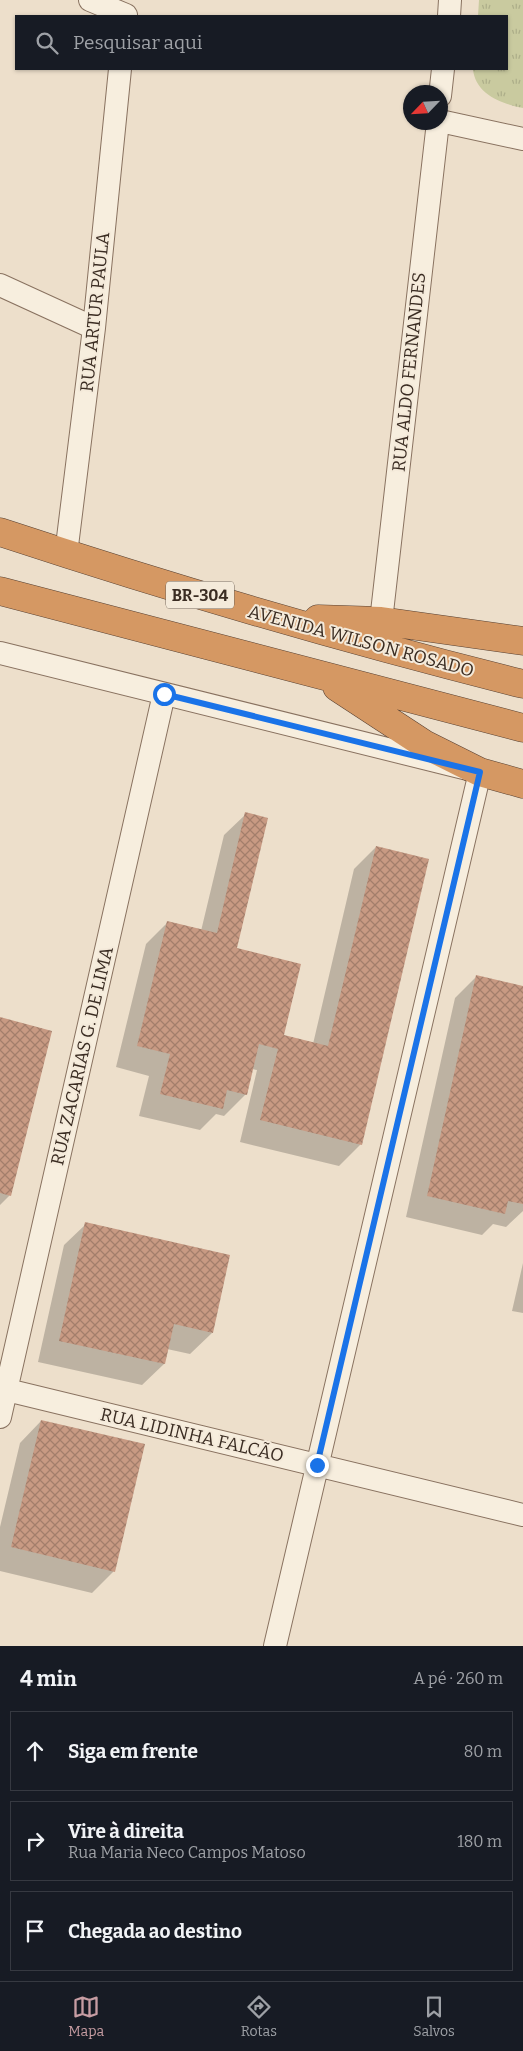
<!DOCTYPE html>
<html lang="pt">
<head>
<meta charset="utf-8">
<style>
  :root { --surface:#171b24; --page:#242831; --text:#f1f3f6; --muted:#9ea1a6; --line:#363941; --accent:#c79da3 }
  body { margin:0; font-family:Bitter,serif; background:var(--page); color:var(--text) }
  .compass { position:absolute; left:403px; top:85px; width:45px; height:45px; border-radius:50%; background:var(--surface); box-shadow:0 1px 4px #0004; rotate:245deg }
  .stop { position:absolute; width:15px; height:15px; margin:-11px; border:4px solid #1a73e8; border-radius:50%; background:#fff }
  .stop.end { background:#1a73e8; border-color:#fff; box-shadow:0 1px 5px #0008 }
  .list { margin:0; padding:0; list-style:none }
  h2 { display:flex; justify-content:space-between; align-items:center; height:65px; margin:0; padding:0 20px; font-size:21px }
  h2 small { font-size:16px; font-weight:400; color:var(--muted) }
  .list li { display:grid; grid-template-columns:32px 1fr auto; gap:15px; align-items:center; box-sizing:border-box; height:80px; margin:0 10px 10px; padding:0 10px; border:1px solid var(--line); border-radius:0px }
  .list b { display:block; font-size:19px; white-space:nowrap }
  .list p { margin:0; font-size:16px; white-space:nowrap; color:var(--muted) }
  .list em { font-size:16px; font-style:normal; color:var(--muted) }
  .icon { flex:none; width:28px; height:28px; fill:none; stroke:currentColor; stroke-width:2; stroke-linecap:round; stroke-linejoin:round }
  .map { position:relative; flex:none; width:523px; height:1646px; overflow:hidden }
  .search { position:absolute; background:var(--surface); box-shadow:0 1px 4px #0004; left:15px; right:15px; top:15px; height:55px; display:flex; align-items:center; gap:12px; box-sizing:border-box; padding:0 18px; border-radius:0px; color:var(--muted); font-size:19px }
  .sheet { height:335px; background:var(--surface) }
  nav { display:flex; justify-content:space-around; align-items:center; box-sizing:border-box; height:70px; border-top:1px solid var(--line); background:var(--surface); font-size:14px; color:var(--muted) }
  nav a { display:grid; justify-items:center; gap:2px }
  nav .on { color:var(--accent) }
  .map>svg:first-child { display:block }
  .park { fill:url(#park-tufts) }
  .shadow { fill:#0003 }
  .building { fill:url(#building-cross-hatch) }
  .lines { fill:none; stroke-linecap:round; stroke-linejoin:round }
  .street-casing { stroke:#897260; stroke-width:24 }
  .highway-casing { stroke:#574133; stroke-width:29 }
  .street { stroke:#f7eede; stroke-width:22 }
  .highway { stroke:#d59863; stroke-width:28 }
  .route { stroke:#1a73e8; stroke-width:6 }
  .labels { text-anchor:middle; stroke-width:4; stroke-linejoin:round; paint-order:stroke }
  .shield { fill:#f4eada; stroke:#726559; stroke-width:1 }
  .shield-label { font-size:16px; font-weight:bold; fill:#3a2c22 }
  .street-label { font-size:18px; fill:#3a2c22; stroke:#f4eada }
</style>
</head>
<body>
<div class="map">
<svg width="523" height="1646" viewBox="0 0 523 1646">
  <defs>
    <pattern id="park-tufts" width="24" height="20" patternUnits="userSpaceOnUse" patternTransform="scale(1.25)"><rect width="24" height="20" fill="#c9ca9f"/><path d="M3 7l-1-3M5 7V3M7 7l1-3M15 17l-1-3M17 17v-4M19 17l1-3" fill="none" stroke="#adae89"/></pattern>
    <pattern id="building-cross-hatch" width="8" height="8" patternUnits="userSpaceOnUse" patternTransform="scale(1.25)"><rect width="8" height="8" fill="#c89a83"/><path d="M0 0l8 8M0 8l8-8" fill="none" stroke="#a37e6b"/></pattern>
  </defs>
  <rect width="100%" height="100%" fill="#eddfcb"/>
  <path class="park" d="M479,0h44v108c-21,-4 -48,-14 -50,-39h34v-53h-29z"/>
  <path class="shadow" d="M246,814l-10,135 46,87 31,8 41,-175 22,-22 -15,297 -22,22 -99,-24 17,-72 -5,-1 -6,25 -22,22 -8,-2 -16,16 -61,-14 10,-40 -33,-9 30,-123 21,-21 34,8 23,-96z
    M476,977l47,11v223l-17,16 -13,-3 -11,11 -76,-18 49,-219z
    M0,1019l10,176 -10,10z
    M86,1224l126,109 -22,21 -23,-5 -3,15 -22,21 -104,-23 26,-117z
    M523,1263v50l-11,-2z
    M41,1421l73,150 -22,22 -92,-22v-44l20,-84z"/>
  <path class="building" d="M245,812l23,6 -31,130 64,16 -17,71 44,11 48,-200 53,13 -67,286 -102,-25 18,-71 -19,-5 -12,51 -20,-5 -4,19 -63,-15 10,-40 -33,-8 30,-125 50,12z
    M476,975l47,11v218l-15,-3 -3,13 -78,-18z
    M0,1017l52,14 -41,165 -11,-3z
    M85,1222l145,33 -17,78 -39,-9 -9,40 -106,-23z
    M41,1420l104,24 -30,128 -104,-25z"/>
  <g class="lines">
    <g class="street-casing">
      <path id="street" d="M90,0l36,15
        M449,16l1,-16
        M440,96l3,-27
        M440,121l83,18
        M0,285l94,43
        M66,554l28,-226 26,-259
        M381,621l57,-499
        M0,653l480,119 -205,874
        M0,1391l7,-1 516,125
        M0,1417l164,-723"/>
    </g>
    <g class="highway-casing">
      <path id="highway" d="M0,532c173,57 347,108 523,152
        M0,591l523,137
        M318,619l63,2 142,20
        M337,687l87,57 56,28 43,12"/>
    </g>
    <use href="#street" class="street"/>
    <use href="#highway" class="highway"/>
  </g>
  <g class="lines">
    <path class="route" d="M164,694l316,78 -163,693"/>
  </g>
  <g class="labels">
    <rect class="shield" x="166" y="581.5" width="68" height="27" rx="4"/>
    <g class="shield-label">
      <text x="200" y="601">BR-304</text>
    </g>
    <g class="street-label">
      <text transform="translate(95 312) rotate(-84)" y="6">RUA ARTUR PAULA</text>
      <text transform="translate(409 372) rotate(-84)" y="6">RUA ALDO FERNANDES</text>
      <text transform="translate(361 641) rotate(15)" y="6">AVENIDA WILSON ROSADO</text>
      <text transform="translate(82 1056) rotate(-77)" y="6">RUA ZACARIAS G. DE LIMA</text>
      <text transform="translate(192 1435) rotate(13)" y="6">RUA LIDINHA FALCÃO</text>
    </g>
  </g>
</svg>
<svg class="compass" viewBox="-18 -18 36 36"><path d="M0-13l5 13h-10z" fill="#e53935"/><path d="M0 13l5-13h-10z" fill="#9ea1a6"/></svg>
<div class="stop" style="left:164px;top:694px"></div>
<div class="stop end" style="left:317px;top:1465px"></div>
<div class="search"><svg class="icon" aria-label="search" viewBox="0 0 24 24"><circle cx="10" cy="10" r="6"/><path d="M15 15l6 6"/></svg>Pesquisar aqui</div>
</div>
<section class="sheet">
<h2>4 min<small>A pé · 260 m</small></h2>
<ul class="list">
<li><svg class="icon" aria-label="ahead" viewBox="0 0 24 24"><path d="M12 20V5M6 11l6-6 6 6"/></svg><div><b>Siga em frente</b></div><em>80 m</em></li>
<li><svg class="icon" aria-label="right" viewBox="0 0 24 24"><path d="M7 20v-9h11M14 6l5 5-5 5"/></svg><div><b>Vire à direita</b><p>Rua Maria Neco Campos Matoso</p></div><em>180 m</em></li>
<li><svg class="icon" aria-label="arrive" viewBox="0 0 24 24"><path d="M6 21V4h12l-3 4 3 4H6"/></svg><div><b>Chegada ao destino</b></div></li>
</ul>
</section>
<nav>
<a class="on"><svg class="icon" aria-label="map" viewBox="0 0 24 24"><path d="M3 6l6-2 6 2 6-2v14l-6 2-6-2-6 2zM9 4v14M15 6v14"/></svg>Mapa</a>
<a><svg class="icon" aria-label="directions" viewBox="0 0 24 24"><path d="M12 3l9 9-9 9-9-9zM9 14v-3h6M13 9l2 2-2 2"/></svg>Rotas</a>
<a><svg class="icon" aria-label="saved" viewBox="0 0 24 24"><path d="M7 4h10v16l-5-4-5 4z"/></svg>Salvos</a>
</nav>
</body>
</html>
